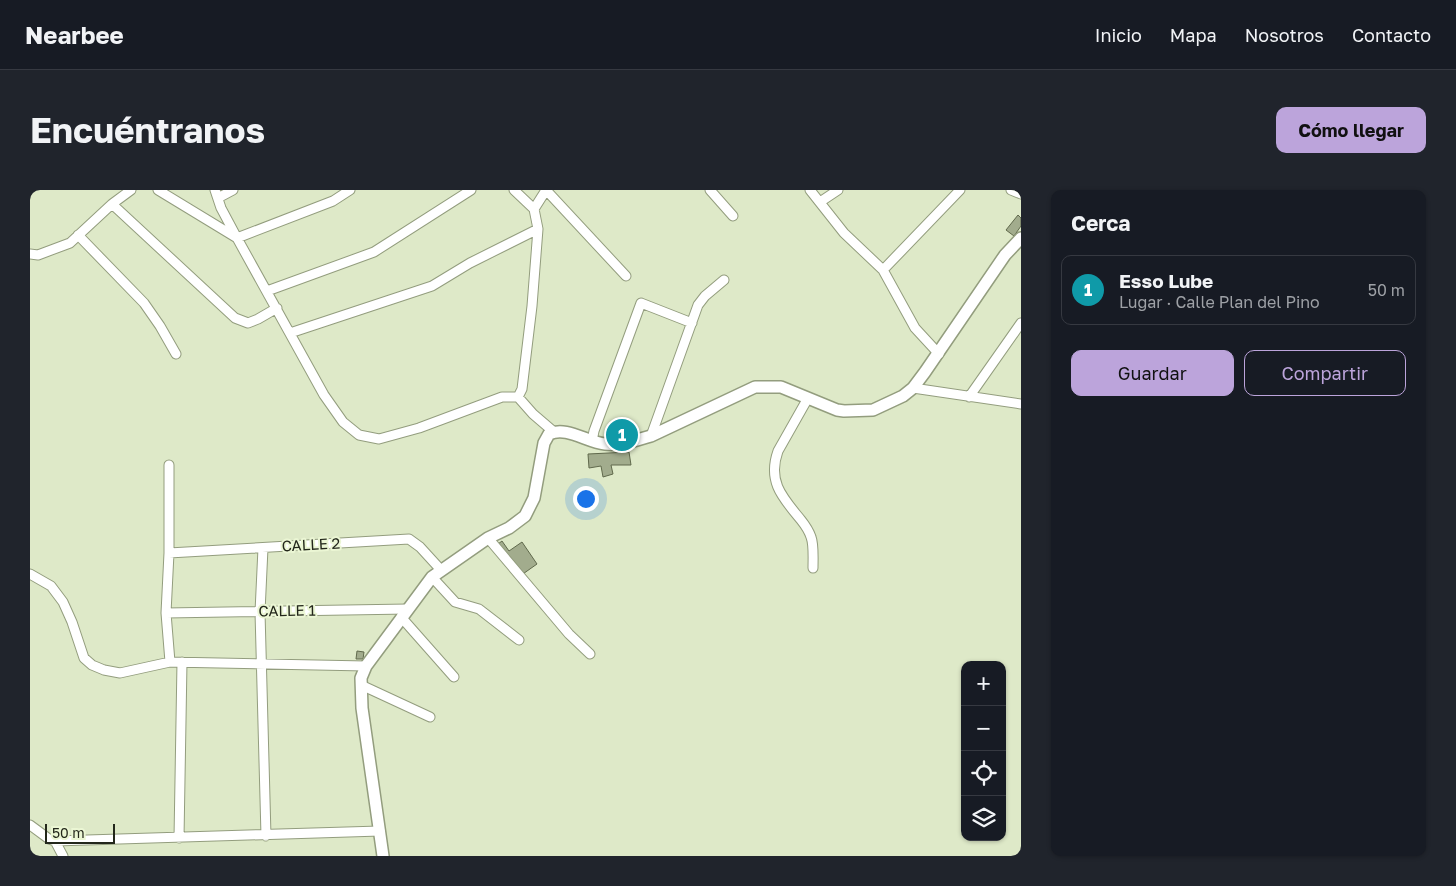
<!DOCTYPE html>
<html lang="es">
<head>
<meta charset="utf-8">
<style>
  :root { --surface:#171b24; --page:#20242c; --text:#f1f3f6; --muted:#9ea1a6; --line:#363941; --accent:#bca4db }
  body { margin:0; font-family:"Golos Text",sans-serif; background:var(--page); color:var(--text) }
  .controls { position:absolute; right:15px; bottom:15px; display:grid; overflow:hidden; border-radius:10px; box-shadow:0 1px 4px #0004 }
  .controls button { width:45px; height:45px; display:grid; place-items:center; padding:0; border:0; border-bottom:1px solid var(--line); background:var(--surface); color:var(--text); font:25px sans-serif }
  .scale { position:absolute; left:15px; bottom:12px; width:70px; box-sizing:border-box; padding-left:5px; border:2px solid #23271b; border-top:0; font-size:14px; line-height:18px; white-space:nowrap; color:#23271b; -webkit-text-stroke:4px #ebf6d4; paint-order:stroke }
  .you { position:absolute; left:555px; top:308px; width:18px; height:18px; margin:-12px; border:4px solid #fff; border-radius:50%; background:#1a73e8; box-shadow:0 0 0 8px #1a73e833 }
  .badge { display:grid; place-items:center; width:32px; height:32px; border-radius:50%; background:var(--accent); color:#fff; font-size:16px; font-weight:700 }
  .pin { position:absolute; translate:-50% -50%; border:2px solid #fff; box-shadow:0 1px 5px #0006 }
  .list { margin:0; padding:0; list-style:none }
  h2 { display:flex; justify-content:space-between; align-items:center; height:65px; margin:0; padding:0 20px; font-size:21px }
  h2 small { font-size:16px; font-weight:400; color:var(--muted) }
  .list li { display:grid; grid-template-columns:32px 1fr auto; gap:15px; align-items:center; box-sizing:border-box; height:70px; margin:0 10px 10px; padding:0 10px; border:1px solid var(--line); border-radius:10px }
  .list b { display:block; font-size:19px; white-space:nowrap }
  .list p { margin:0; font-size:16px; white-space:nowrap; color:var(--muted) }
  .list em { font-size:16px; font-style:normal; color:var(--muted) }
  .actions { display:flex; gap:10px; padding:15px 20px }
  .actions a { flex:1; padding:11px 0; border:1px solid var(--accent); border-radius:10px; text-align:center; font-size:18px; color:var(--accent) }
  .actions .main { background:var(--accent); color:#111 }
  .icon { flex:none; width:28px; height:28px; fill:none; stroke:currentColor; stroke-width:2; stroke-linecap:round; stroke-linejoin:round }
  .map { position:relative; flex:none; width:991px; height:666px; overflow:hidden; border-radius:10px }
  header { display:flex; align-items:center; gap:30px; box-sizing:border-box; height:70px; padding:0 25px; background:var(--surface); border-bottom:1px solid var(--line) }
  header strong { font-size:24px }
  nav { display:flex; gap:28px; margin-inline-start:auto; font-size:18px }
  .intro { display:flex; align-items:center; justify-content:space-between; box-sizing:border-box; height:120px; padding:0 30px }
  h1 { margin:0; font-size:35px }
  .button { padding:12px 22px; border-radius:10px; background:var(--accent); color:#111; font-size:18px; font-weight:700 }
  main { display:flex; gap:30px; padding:0 30px }
  aside { flex:1; background:var(--surface); border-radius:10px; box-shadow:0 1px 4px #0004 }
  .map>svg:first-child { display:block }
  .building { fill:#a2ac8d; stroke:#60694c }
  .lines { fill:none; stroke-linecap:round; stroke-linejoin:round }
  .minor-casing { stroke:#939d7e; stroke-width:11 }
  .tertiary-casing { stroke:#939d7e; stroke-width:14 }
  .minor { stroke:#fff; stroke-width:9 }
  .tertiary { stroke:#fff; stroke-width:11 }
  .labels { text-anchor:middle; stroke-width:4; stroke-linejoin:round; paint-order:stroke }
  .street-label { font-size:15px; fill:#23271b; stroke:#ebf6d4 }
</style>
</head>
<body>
<header>
<strong>Nearbee</strong>
<nav><a>Inicio</a><a>Mapa</a><a>Nosotros</a><a>Contacto</a></nav>
</header>
<div class="intro"><h1>Encuéntranos</h1><a class="button">Cómo llegar</a></div>
<main>
<div class="map">
<svg width="991" height="666" viewBox="0 0 991 666">
  <rect width="100%" height="100%" fill="#dee9c8"/>
  <path class="building" d="M988,25l3,3v8l-7,10 -8,-6z
    M587,238l13,4 -2,7 -15,-1z
    M599,262l2,13h-20l2,9 -10,3 -2,-11 -12,2 -1,-14z
    M472,351l7,10 13,-9 15,22 -17,12 -22,-32z
    M327,461l7,1 -1,7h-7z"/>
  <g class="lines">
    <g class="minor-casing">
      <path id="minor" d="M128,0l79,48 96,-37 17,-11
        M185,0l6,18 16,30 87,157 19,27 16,13 20,4 40,-11 83,-31h16l15,17 21,18
        M484,0l20,19
        M680,0l23,26
        M780,0l34,43 39,37 32,58 24,26
        M981,0l10,4
        M188,8l15,-8
        M790,12l18,-12
        M82,14l123,114 13,5 10,-4 19,-11
        M48,45l66,68 16,23 16,28
        M0,64l8,1 32,-12 42,-39 19,-14
        M853,80l77,-80
        M237,101l107,-39 97,-62
        M260,143l142,-47 38,-23 68,-34
        M883,198l108,16
        M488,207l4,-8 10,-83 6,-77 -4,-20 12,-19 80,86
        M939,207l52,-74
        M778,208l-30,53c-11,31 5,47 23,69 4,5 8,11 10,17 3,8 2,21 2,31
        M621,246l47,-131 7,-9 19,-16
        M562,251l2,-10 47,-128 51,20
        M139,275v88l-3,60 4,49
        M458,348l81,96 21,20
        M233,358l-3,64 6,224
        M139,363l240,-14 11,8 21,23
        M0,384l21,12 12,16 9,20 12,36 8,7 12,5 16,3 50,-11 196,4
        M402,387l23,25 24,7 40,31
        M136,423l242,-4
        M371,427l53,60
        M331,495l69,32
        M0,635l19,14 6,2 325,-10
        M149,648l3,-176
        M25,651l8,15"/>
    </g>
    <g class="tertiary-casing">
      <path id="tertiary" d="M353,666l-21,-148 -1,-30 5,-12 66,-89 56,-39 21,-10 16,-12 9,-18 10,-55 5,-9c18,-8 37,8 56,10 16,2 31,-4 46,-8l104,-49h26l56,23 7,1 29,-1 30,-14 10,-8 12,-16 80,-117 16,-17"/>
    </g>
    <use href="#minor" class="minor"/>
    <use href="#tertiary" class="tertiary"/>
  </g>
  <g class="labels">
    <g class="street-label">
      <text transform="translate(281 355) rotate(-3)" y="5">CALLE 2</text>
      <text transform="translate(257 421) rotate(-1)" y="5">CALLE 1</text>
    </g>
  </g>
</svg>
<div class="controls">
<button>+</button>
<button>−</button>
<button><svg class="icon" aria-label="locate" viewBox="0 0 24 24"><circle cx="12" cy="12" r="6"/><path d="M12 2v4M12 18v4M2 12h4M18 12h4"/></svg></button>
<button><svg class="icon" aria-label="layers" viewBox="0 0 24 24"><path d="M12 4l9 5-9 5-9-5zM3 14l9 5 9-5"/></svg></button>
</div>
<div class="scale">50 m</div>
<div class="you"></div>
<div class="pin badge" style="left:592px;top:245px;background:#0f9aa8">1</div>
</div>
<aside>
<h2>Cerca<small></small></h2>
<ul class="list">
<li><span class="badge" style="background:#0f9aa8">1</span><div><b>Esso Lube</b><p>Lugar · Calle Plan del Pino</p></div><em>50 m</em></li>
</ul>
<div class="actions"><a class="main">Guardar</a><a>Compartir</a></div>
</aside>
</main>
</body>
</html>
